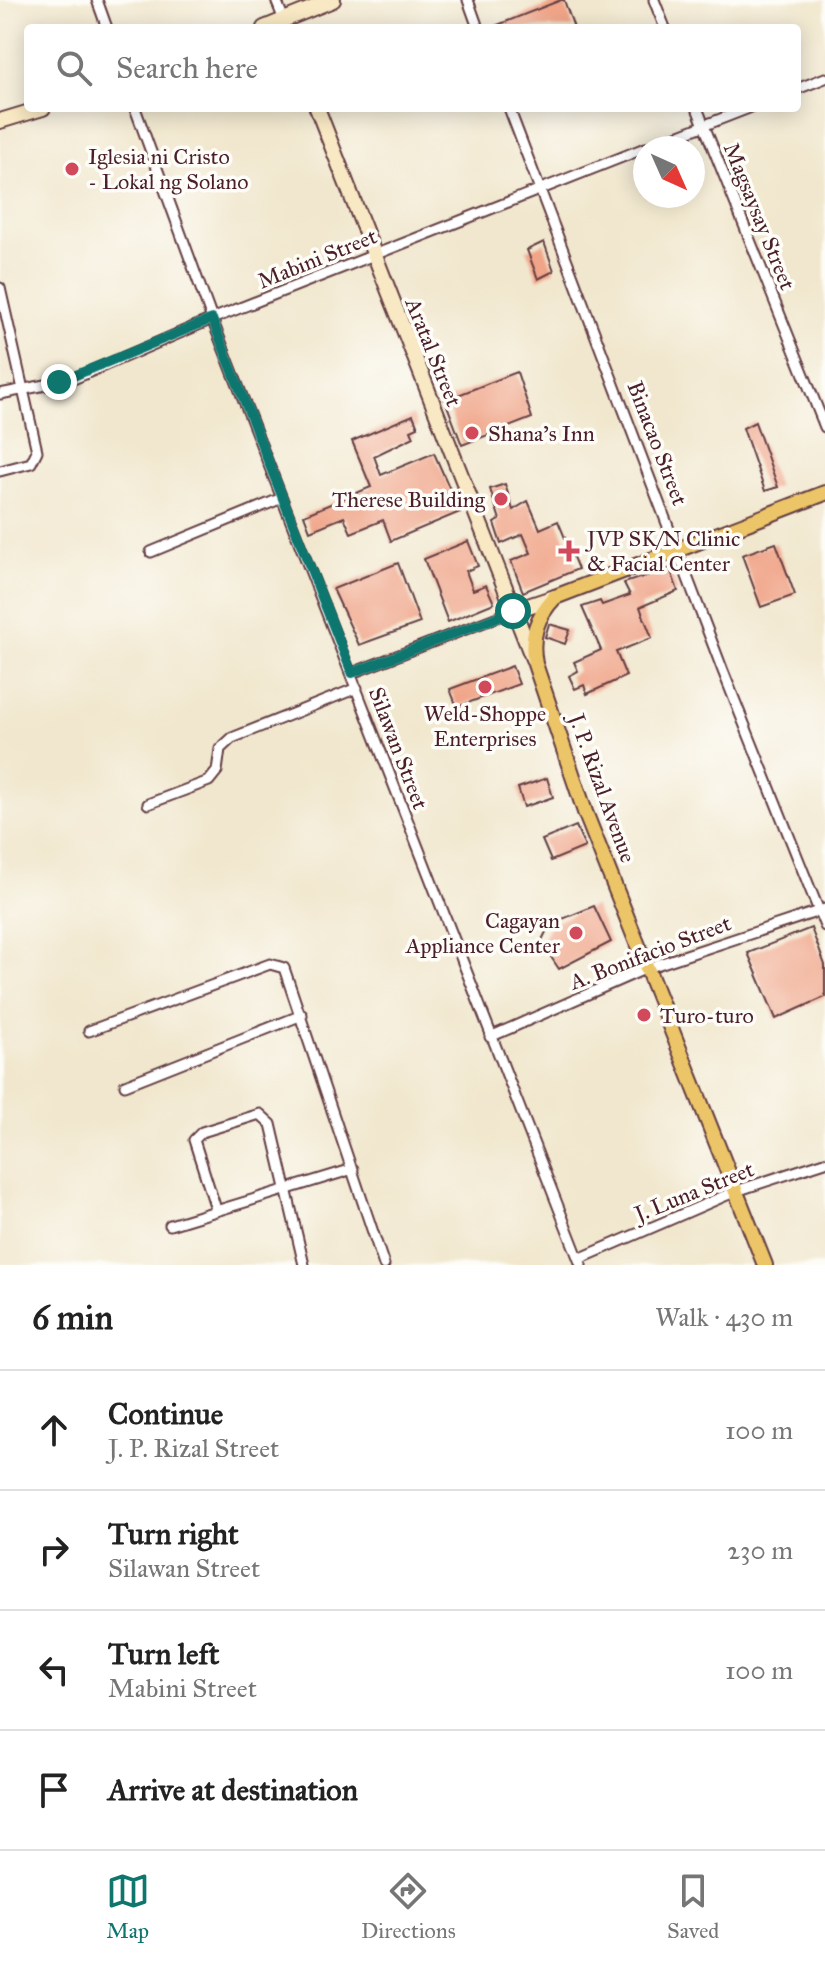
<!DOCTYPE html>
<html lang="en">
<head>
<meta charset="utf-8">
<style>
  :root { --surface:#fff; --page:#f6f6f6; --text:#222; --muted:#767676; --line:#e0e0e0; --accent:#0f766e }
  body { margin:0; font-family:"IM FELL Great Primer",serif; background:var(--page); color:var(--text) }
  .compass { position:absolute; left:633px; top:136px; width:72px; height:72px; border-radius:50%; background:var(--surface); box-shadow:0 4px 20px #0003; rotate:135deg }
  .stop { position:absolute; width:24px; height:24px; margin:-18px; border:6px solid #0f766e; border-radius:50%; background:#fff }
  .stop.end { background:#0f766e; border-color:#fff; box-shadow:0 2px 8px #0008 }
  .list { margin:0; padding:0; list-style:none }
  h2 { display:flex; justify-content:space-between; align-items:center; height:104px; margin:0; padding:0 32px; font-size:34px }
  h2 small { font-size:26px; font-weight:400; color:var(--muted) }
  .list li { display:grid; grid-template-columns:52px 1fr auto; gap:24px; align-items:center; box-sizing:border-box; height:120px; padding:0 32px; border-top:2px solid var(--line) }
  .list b { display:block; font-size:30px; white-space:nowrap }
  .list p { margin:0; font-size:26px; white-space:nowrap; color:var(--muted) }
  .list em { font-size:26px; font-style:normal; color:var(--muted) }
  .icon { flex:none; width:44px; height:44px; fill:none; stroke:currentColor; stroke-width:2; stroke-linecap:round; stroke-linejoin:round }
  .map { position:relative; flex:none; width:825px; height:1265px; overflow:hidden }
  .search { position:absolute; background:var(--surface); box-shadow:0 4px 20px #0003; left:24px; right:24px; top:24px; height:88px; display:flex; align-items:center; gap:20px; box-sizing:border-box; padding:0 28px; border-radius:8px; color:var(--muted); font-size:30px }
  .sheet { height:584px; background:var(--surface) }
  nav { display:flex; justify-content:space-around; align-items:center; box-sizing:border-box; height:112px; border-top:2px solid var(--line); background:var(--surface); font-size:22px; color:var(--muted) }
  nav a { display:grid; justify-items:center; gap:4px }
  nav .on { color:var(--accent) }
  .map>svg:first-child { display:block }
  .building { fill:#f0a488 }
  .lines { fill:none; stroke-linecap:round; stroke-linejoin:round }
  .street-casing { stroke:#633d43; stroke-width:13 }
  .secondary-casing { stroke:#633d43; stroke-width:18 }
  .primary-casing { stroke:#633d43; stroke-width:18 }
  .street { stroke:#fff; stroke-width:9 }
  .secondary { stroke:#f8e8c3; stroke-width:14 }
  .primary { stroke:#edc569; stroke-width:14 }
  .route { stroke:#0f766e; stroke-width:10 }
  .poi-dot { fill:#d1495b; stroke:#fdfcf7; stroke-width:3 }
  .labels { text-anchor:middle; stroke-width:7; stroke-linejoin:round; paint-order:stroke }
  .poi-label { font-size:22px; fill:#4a1f2b; stroke:#fdfcf7; text-anchor:start }
  .street-label { font-size:22px; fill:#4a1f2b; stroke:#fdfcf7 }
</style>
</head>
<body>
<div class="map">
<svg width="825" height="1265" viewBox="0 0 825 1265">
  <rect width="100%" height="100%" fill="#fdfcf7"/>
  <filter id="ink" filterUnits="userSpaceOnUse"><feTurbulence type="fractalNoise" baseFrequency=".0125" numOctaves="2"/><feDisplacementMap in="SourceGraphic" scale="16" xChannelSelector="R" yChannelSelector="G"/><feConvolveMatrix kernelMatrix="1 2 1 2 8 2 1 2 1" color-interpolation-filters="sRGB"/></filter>
  <filter id="wash" filterUnits="userSpaceOnUse"><feTurbulence type="fractalNoise" baseFrequency=".006" numOctaves="4" result="noise"/><feDisplacementMap in="SourceGraphic" scale="32" xChannelSelector="R" yChannelSelector="G"/><feGaussianBlur stdDeviation="1.8" result="paint"/><feColorMatrix in="noise" values="0 0 0 0 0 0 0 0 0 0 0 0 0 0 0 0 0 1.4 0 .05"/><feComposite in="paint" operator="in"/></filter>
  <g filter="url(#wash)">
    <rect width="100%" height="100%" fill="#f1e7ce"/>
    <g id="blocks">
      <path class="building" d="M564,0l10,28h-84l71,-28z
        M544,242l10,29 -16,8 -11,-29z
        M517,372l15,46 -70,27 -17,-45z
        M413,415l5,12 -7,3 3,7 -40,19 7,19 53,-22 26,59 -69,29 -8,-21 -32,13 -7,-16 -34,14 -6,-16 67,-28 -19,-46z
        M755,422l23,65 -13,4 -22,-63z
        M505,484l8,26 15,-9 12,28 18,-8 20,48 -55,23 -12,-31 20,-8 -8,-19 -22,10 -7,-21 6,-3 -10,-31z
        M468,541l10,25 -12,5 7,19 13,-5 8,18 -46,19 -24,-63z
        M776,543l19,52 -34,12 -19,-52z
        M398,563l22,60 -61,22 -26,-56z
        M670,568l8,23 -38,16 12,31 -36,14 10,24 -39,18 -3,-9 -9,4 -6,-13 9,-5 -4,-9 27,-12 -19,-43 18,-6 2,4 28,-10 -6,-12z
        M549,624l21,6 -5,14 -20,-7z
        M512,666l7,18 -62,23 -7,-18z
        M547,778l6,19 -29,10 -6,-19z
        M576,826l9,21 -34,14 -9,-21z
        M594,906l17,36 -52,27 -18,-27 9,-18z
        M811,928l14,37v32l-49,22 -28,-66z"/>
    </g>
  </g>
  <g filter="url(#ink)">
    <use href="#blocks" fill-opacity="0" stroke="#633d43" stroke-width="2"/>
    <g class="lines">
      <g class="street-casing">
        <path id="street" d="M97,0l10,28
          M276,0l8,20
          M468,0l10,28
          M654,0l11,28
          M797,89l28,-11
          M135,108l77,211 369,946
          M509,108l214,563 102,255
          M697,108l128,319
          M646,148l103,-40
          M0,288l37,163 -6,12 -31,8
          M0,394l71,-14 141,-61 433,-171
          M151,552l131,-54
          M352,673l161,-62
          M148,804l61,-23 8,-10 3,-22 12,-11 125,-50
          M89,1031l181,-67 14,4 100,297
          M490,1037l157,-69 178,-59
          M125,1085l177,-70
          M216,1209l-22,-69 8,-8 58,-18 11,10 33,141
          M170,1225l183,-56
          M579,1259l157,-68 89,-29"/>
      </g>
      <g class="secondary-casing">
        <path id="secondary" d="M264,28l69,-28
          M317,108l216,551
          M0,121l43,-13
          M513,611l42,-14"/>
      </g>
      <g class="primary-casing">
        <path id="primary" d="M765,1265l-180,-453 -50,-148c-5,-27 1,-47 20,-67l270,-104"/>
      </g>
      <use href="#street" class="street"/>
      <use href="#secondary" class="secondary"/>
      <use href="#primary" class="primary"/>
    </g>
  </g>
  <g class="lines" filter="url(#ink)">
    <path class="route" d="M59,382l153,-63 140,354 161,-62"/>
  </g>
  <g class="poi-dot">
    <circle cx="72" cy="169" r="8"/>
    <circle cx="472" cy="433" r="8"/>
    <circle cx="501" cy="499" r="8"/>
    <path d="M565 539h8v8h8v8h-8v8h-8v-8h-8v-8h8z"/>
    <circle cx="485" cy="687" r="8"/>
    <circle cx="576" cy="933" r="8"/>
    <circle cx="644" cy="1015" r="8"/>
  </g>
  <g class="labels">
    <g class="poi-label">
      <text x="88" y="164">Iglesia ni Cristo<tspan x="88" dy="25">- Lokal ng Solano</tspan></text>
      <text x="488" y="441">Shana's Inn</text>
      <text x="485" y="507" text-anchor="end">Therese Building</text>
      <text x="587" y="546">JVP SK/N Clinic<tspan x="587" dy="25">&amp; Facial Center</tspan></text>
      <text x="485" y="721" text-anchor="middle">Weld-Shoppe<tspan x="485" dy="25">Enterprises</tspan></text>
      <text x="560" y="928" text-anchor="end">Cagayan<tspan x="560" dy="25">Appliance Center</tspan></text>
      <text x="660" y="1023">Turo-turo</text>
    </g>
    <g class="street-label">
      <text transform="translate(760 216) rotate(68)" y="8">Magsaysay Street</text>
      <text transform="translate(317 258) rotate(-22)" y="8">Mabini Street</text>
      <text transform="translate(434 352) rotate(68)" y="8">Aratal Street</text>
      <text transform="translate(658 443) rotate(69)" y="8">Binacao Street</text>
      <text transform="translate(399 748) rotate(69)" y="8">Silawan Street</text>
      <text transform="translate(603 788) rotate(70)" y="8">J. P. Rizal Avenue</text>
      <text transform="translate(650 952) rotate(-21)" y="8">A. Bonifacio Street</text>
      <text transform="translate(694 1191) rotate(-22)" y="8">J. Luna Street</text>
    </g>
  </g>
</svg>
<svg class="compass" viewBox="-18 -18 36 36"><path d="M0-13l5 13h-10z" fill="#e53935"/><path d="M0 13l5-13h-10z" fill="#767676"/></svg>
<div class="stop" style="left:513px;top:611px"></div>
<div class="stop end" style="left:59px;top:382px"></div>
<div class="search"><svg class="icon" aria-label="search" viewBox="0 0 24 24"><circle cx="10" cy="10" r="6"/><path d="M15 15l6 6"/></svg>Search here</div>
</div>
<section class="sheet">
<h2>6 min<small>Walk · 430 m</small></h2>
<ul class="list">
<li><svg class="icon" aria-label="ahead" viewBox="0 0 24 24"><path d="M12 20V5M6 11l6-6 6 6"/></svg><div><b>Continue</b><p>J. P. Rizal Street</p></div><em>100 m</em></li>
<li><svg class="icon" aria-label="right" viewBox="0 0 24 24"><path d="M7 20v-9h11M14 6l5 5-5 5"/></svg><div><b>Turn right</b><p>Silawan Street</p></div><em>230 m</em></li>
<li><svg class="icon" aria-label="left" viewBox="0 0 24 24"><path d="M17 20v-9H6M10 6l-5 5 5 5"/></svg><div><b>Turn left</b><p>Mabini Street</p></div><em>100 m</em></li>
<li><svg class="icon" aria-label="arrive" viewBox="0 0 24 24"><path d="M6 21V4h12l-3 4 3 4H6"/></svg><div><b>Arrive at destination</b></div></li>
</ul>
</section>
<nav>
<a class="on"><svg class="icon" aria-label="map" viewBox="0 0 24 24"><path d="M3 6l6-2 6 2 6-2v14l-6 2-6-2-6 2zM9 4v14M15 6v14"/></svg>Map</a>
<a><svg class="icon" aria-label="directions" viewBox="0 0 24 24"><path d="M12 3l9 9-9 9-9-9zM9 14v-3h6M13 9l2 2-2 2"/></svg>Directions</a>
<a><svg class="icon" aria-label="saved" viewBox="0 0 24 24"><path d="M7 4h10v16l-5-4-5 4z"/></svg>Saved</a>
</nav>
</body>
</html>
